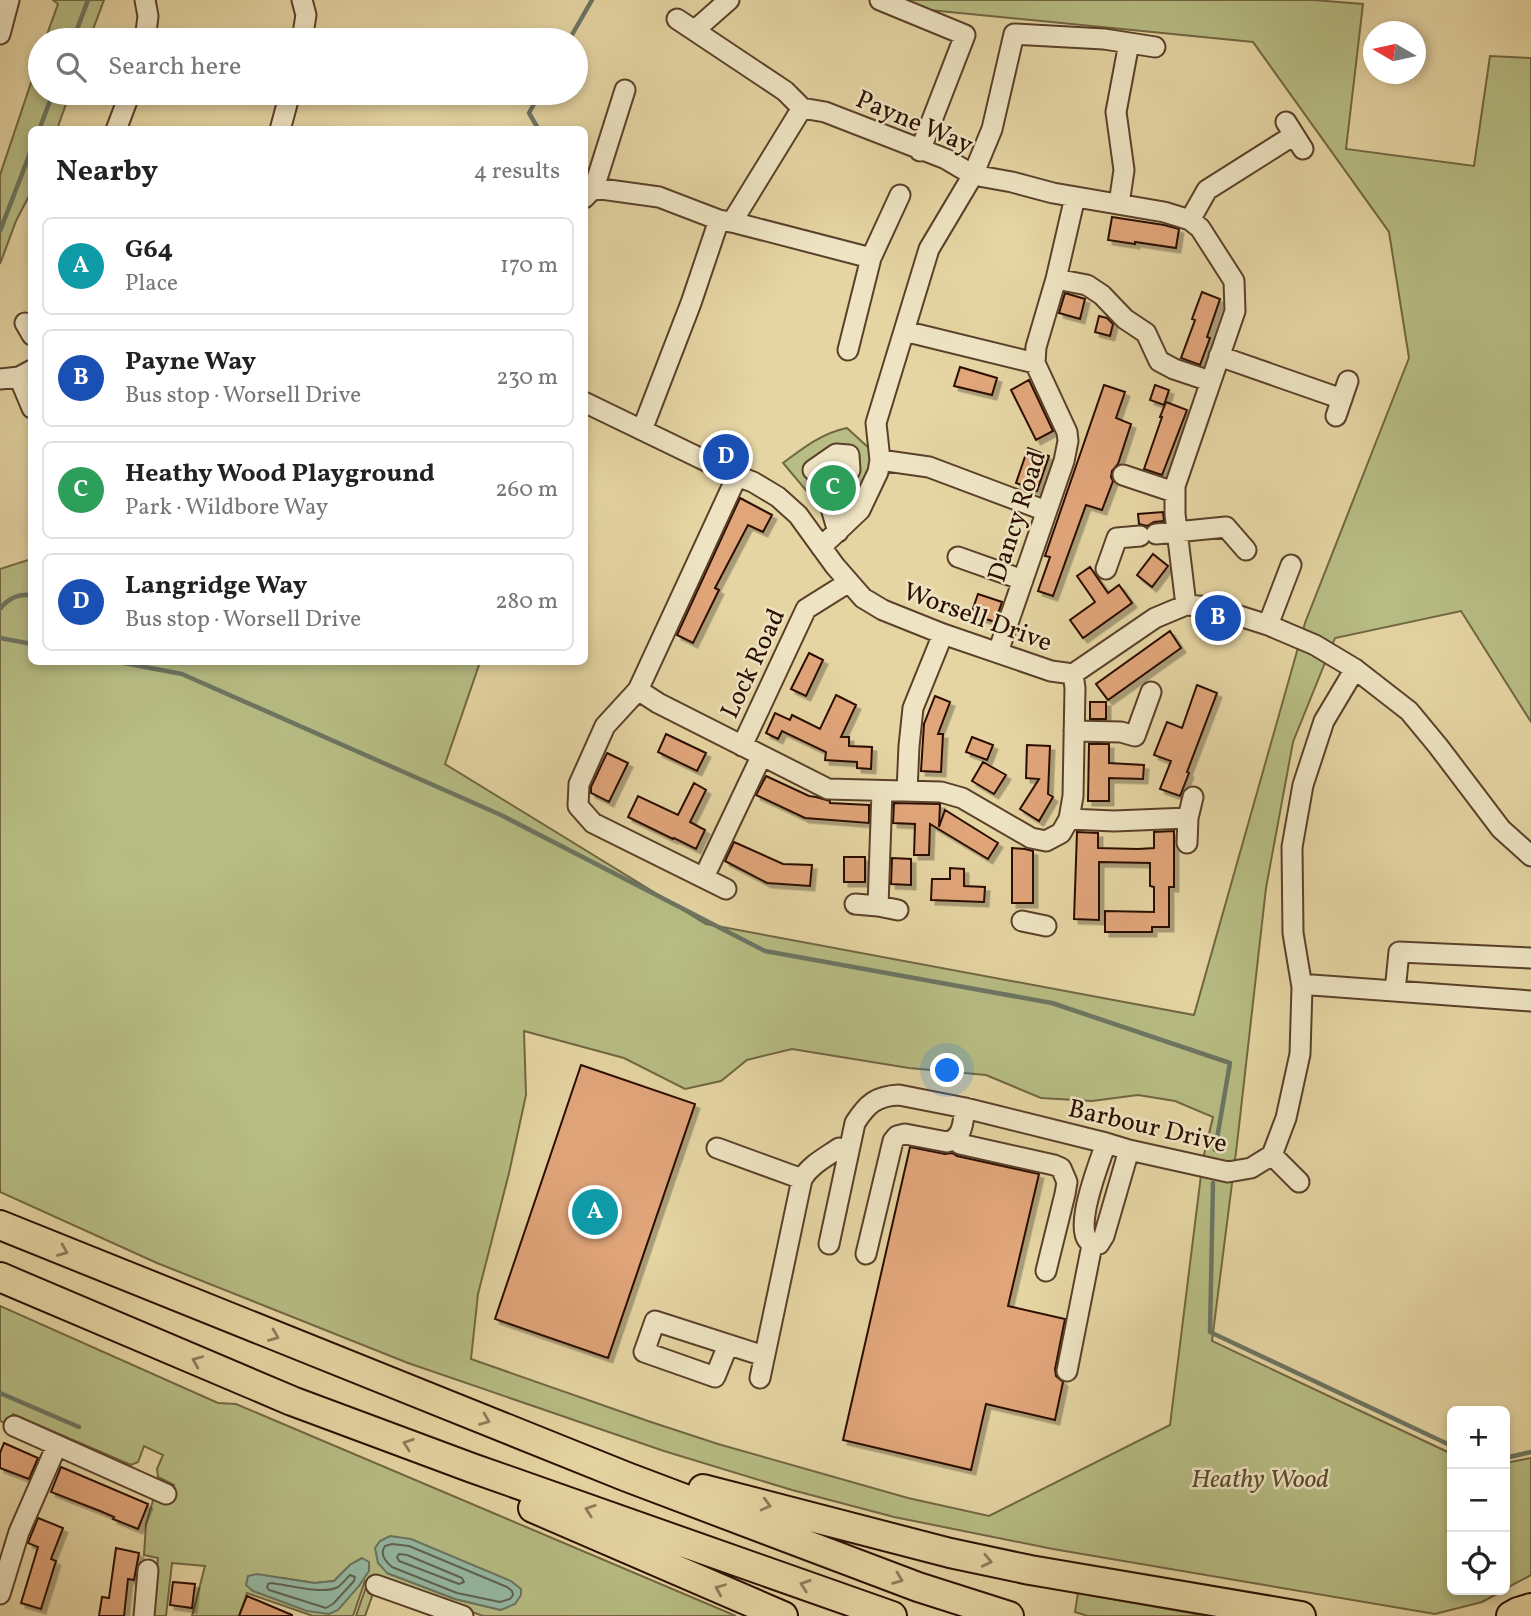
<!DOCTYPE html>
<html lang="en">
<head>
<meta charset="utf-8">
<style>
  :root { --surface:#fff; --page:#f6f6f6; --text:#222; --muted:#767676; --line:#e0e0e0; --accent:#b45309 }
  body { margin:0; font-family:Vollkorn,serif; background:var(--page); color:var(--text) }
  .controls { position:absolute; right:21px; bottom:21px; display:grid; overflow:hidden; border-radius:10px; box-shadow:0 4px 10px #0003 }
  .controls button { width:63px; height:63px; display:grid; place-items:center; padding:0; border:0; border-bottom:2px solid var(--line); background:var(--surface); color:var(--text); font:35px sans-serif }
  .compass { position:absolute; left:1363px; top:21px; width:63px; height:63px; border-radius:50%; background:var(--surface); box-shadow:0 4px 10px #0003; rotate:279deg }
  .you { position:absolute; left:948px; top:1071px; width:24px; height:24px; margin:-18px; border:5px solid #fff; border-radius:50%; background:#1a73e8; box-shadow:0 0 0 10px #1a73e833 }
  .badge { display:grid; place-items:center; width:46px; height:46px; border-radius:50%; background:var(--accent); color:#fff; font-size:23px; font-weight:700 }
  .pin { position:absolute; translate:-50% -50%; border:4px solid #fff; box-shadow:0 2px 7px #0006 }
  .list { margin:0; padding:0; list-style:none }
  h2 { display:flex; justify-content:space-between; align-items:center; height:91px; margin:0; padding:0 28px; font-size:30px }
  h2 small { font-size:23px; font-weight:400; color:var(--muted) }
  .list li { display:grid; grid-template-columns:46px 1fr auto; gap:21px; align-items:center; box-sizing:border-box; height:98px; margin:0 14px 14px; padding:0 14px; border:2px solid var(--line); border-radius:10px }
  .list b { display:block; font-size:26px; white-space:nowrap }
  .list p { margin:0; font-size:23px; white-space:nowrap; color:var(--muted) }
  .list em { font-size:23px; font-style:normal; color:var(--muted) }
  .icon { flex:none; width:38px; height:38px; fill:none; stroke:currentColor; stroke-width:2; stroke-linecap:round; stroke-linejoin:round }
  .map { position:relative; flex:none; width:1531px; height:1616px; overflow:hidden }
  .search { position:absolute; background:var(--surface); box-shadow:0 4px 10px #0003; left:28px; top:28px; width:560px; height:77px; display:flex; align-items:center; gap:18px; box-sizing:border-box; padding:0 24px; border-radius:38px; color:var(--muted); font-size:26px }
  .panel { position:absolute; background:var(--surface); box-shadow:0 4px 10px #0003; left:28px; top:126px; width:560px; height:539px; border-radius:10px }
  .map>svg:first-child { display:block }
  .green { fill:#b7bd84; stroke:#726642; stroke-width:2; fill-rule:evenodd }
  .water { fill:#96b9a4; stroke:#6c7562; stroke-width:2 }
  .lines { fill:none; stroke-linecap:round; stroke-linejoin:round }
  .shore { stroke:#616452; stroke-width:2 }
  .stream { stroke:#6c7562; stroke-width:4.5 }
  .building { fill:#e1a57a; stroke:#2c0e00; stroke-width:2; filter:url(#shadow) }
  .minor-casing { stroke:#5a4029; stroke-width:23 }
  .highway-casing { stroke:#2c0e00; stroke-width:32 }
  .minor { stroke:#eee4c3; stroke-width:19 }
  .highway { stroke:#e5d5a3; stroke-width:28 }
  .oneway { stroke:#927b5a }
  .labels { text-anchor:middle; stroke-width:5; stroke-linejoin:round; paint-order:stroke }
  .street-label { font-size:26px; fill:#2c0e00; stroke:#eee4c3 }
  .park-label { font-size:26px; font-style:italic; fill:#5d4b2e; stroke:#eee4c3 }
</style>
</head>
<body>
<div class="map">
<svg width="1531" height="1616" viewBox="0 0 1531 1616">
  <defs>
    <filter id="shadow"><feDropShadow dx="4.5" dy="4.5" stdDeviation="0" flood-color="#0004"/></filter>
  </defs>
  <rect width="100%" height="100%" fill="#e5d5a3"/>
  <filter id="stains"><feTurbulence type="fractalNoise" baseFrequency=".00286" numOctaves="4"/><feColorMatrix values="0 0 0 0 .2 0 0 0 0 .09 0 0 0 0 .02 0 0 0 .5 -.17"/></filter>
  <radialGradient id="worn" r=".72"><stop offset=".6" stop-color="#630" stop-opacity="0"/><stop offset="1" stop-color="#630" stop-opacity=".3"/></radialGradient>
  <path class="green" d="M53,0h51l-15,40h-44l13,-36z
    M904,0h410l49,4 -17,145 128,17 16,-110 41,2v664l-70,-111 -126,27 -42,104 -27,146 -29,256 -25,197 240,113v136h52l-22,12 -47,12 -382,-65 -159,-32 -102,-27 -128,-39 -256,-88 -251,-100 -157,-71v-623l31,-10 1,103h448l-35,102 261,160 488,91 111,-392 104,-265 -20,-126 -136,-190 -334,-33zM524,1031l100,27 61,31 36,-8 26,-21 45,-11 117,19 77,7 55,23 51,3 46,-6 37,6 38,16 -10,42 -33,266 -181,91 -81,-18 -190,-54 -70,-23 -177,-62 7,-65 31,-121 17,-78z
    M40,56v37h30l-13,36 -25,1 -1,62 -15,29 -16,43v-89z
    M847,428l24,22 -2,25 -12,26 -19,23 -7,-4 -48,-57c20,-15 39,-30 64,-35z
    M0,1306l218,97 18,1 500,212h-253l-109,-40 -2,7 -7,-2 -12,35h-40l-66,-23 -8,23h-47l13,-50 -33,-3 -6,53h-14l6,-58 -14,-3 2,-31 8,-27 12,5 8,-17 -16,-8 -1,-8 6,-14 -19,-9 -6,16 -7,3 -118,-51 -8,17v-8l-5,-2zM351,1564l-44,47 -24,-33 32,5 19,-2zM387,1573l114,37 -46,-11z
    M1531,1458v117l-26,14v-126z
    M366,1587l8,4 -9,25h-9z
    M1078,1593l129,23h-119l-13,-4z"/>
  <path class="water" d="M390,1536l21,3 100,42 10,8v6l-6,9 -14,6 -46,-11 -68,-26 -9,-10 -3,-15 5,-7z
    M362,1558l7,4v9l-10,15 -21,24 -9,4 -22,-3 -54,-20 -7,-6 2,-9 9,-2 57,9 20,-2 17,-17z"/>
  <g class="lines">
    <path class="shore" d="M392,1544l17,2 98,41 5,4 1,4 -3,4 -10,3 -43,-9 -65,-26c-6,-5 -13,-13 -7,-21z
      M399,1554l8,1 55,23 2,4 -5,2 -60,-23 -2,-4z
      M350,1575l5,2 -1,4 -21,23 -7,4 -57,-18 -2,-3 1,-3 3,-1c17,2 52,12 67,4 4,-3 9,-9 12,-12z"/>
    <path class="stream" d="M73,40l15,-40
      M569,40l23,-40
      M39,130l14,-37
      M539,130l-10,-17 11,-20
      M0,231l32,-83
      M0,609c8,-11 18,-15 32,-14
      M0,638l32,6
      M119,662l63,12 319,141 264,136 287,52 178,60 -15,87
      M1213,1183l-3,149 242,114
      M0,1393l79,34
      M1505,1458l26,-6"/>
  </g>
  <path class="building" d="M1112,217l52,8 15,4 -3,19 -41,-6v2l-27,-4z
    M1202,292l18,7 -13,38 3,1 -10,27 -19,-7 14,-38 -3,-1z
    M1065,293l20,6 -5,20 -21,-6z
    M1099,316l8,2 6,6 -3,12 -15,-4z
    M960,367l37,11 -5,17 -38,-9z
    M1029,380l24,51 -17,9 -25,-50z
    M1104,385l21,7 -9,26 15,6 -13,40 -6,7 -1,6 2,4 -11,29 -16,-5 -33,91 -15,-5 12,-34 -5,-1z
    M1155,385l14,5 -5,15 -14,-5z
    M1166,402l21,8 -25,65 -18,-6 18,-52h-2z
    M1028,448l21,8 -12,35 -21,-8z
    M740,498l32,17 -9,17 -15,-7 -33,63 4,2 -26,53 -16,-8z
    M1163,512l1,9 -10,1 -7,4 -8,-2 -1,-10z
    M1153,554l15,12 -16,21 -15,-12z
    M1090,567l18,26 11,-8 13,18 -49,35 -13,-18 25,-18 -18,-26z
    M978,594l24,8 -7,20 -24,-8z
    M1170,631l11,17 -73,52 -12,-16z
    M809,653l14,7 -17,36 -15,-7z
    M1197,685l20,8 -30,79 2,1 -9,23 -20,-7 11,-28 -17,-6 13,-33 15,6z
    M836,695l20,10 -15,32h8v9l23,1 -1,22 -14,-1v-6l-32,-2 1,-8 -44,-21 -4,8 -12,-6 9,-20 15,7 2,-5 28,14z
    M935,696l15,6 -12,32h5l-2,38 -20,-1 3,-47z
    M1090,702h16v17h-16z
    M666,734l40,19 -9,18 -39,-19z
    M972,737l21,8 -6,15 -21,-8z
    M1089,744h20v19l35,2 -1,14 -34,-1v23h-21z
    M1027,745l23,1 -2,48 5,3 -14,24 -19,-12 19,-30 -13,-1z
    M607,753l21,10 -19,39 -18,-9v-6z
    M983,762l23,13 -12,19 -22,-13z
    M766,776l43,20 7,1 14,4v2l39,2v18l-64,-5 -49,-23z
    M694,783l12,7 -16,32 15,8 -9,19 -22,-11 -1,1 -45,-22 10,-21 40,19z
    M894,803l46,1 -1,23 6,-17 53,33 -10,16 -58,-35 -1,31h-15l1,-31 -22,-1z
    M1174,831v56h-5v40h-17v5h-47v-21l49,1v-25l-4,-1v-23l-51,-1v58l-25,-1 3,-87 21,1v15l40,1 16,-1v-16z
    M734,842l49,22 29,1 -2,21 -43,-3 -42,-22z
    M1012,848l13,1 8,2v52h-21z
    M844,857h21v25h-21z
    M892,858l19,1v26l-20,-1z
    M950,868l14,1v17l21,1 -1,15 -53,-2 1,-21h18z
    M581,1065l114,39 -87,254 -113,-39z
    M910,1147l35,7 7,-1 5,3 82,18 -31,132 57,13 -10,50 1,7 7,6 -8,38 -69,-16 -15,66 -128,-30z
    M4,1443l34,15 -9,21 -29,-11v-15z
    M61,1467l87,37 -10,25 -25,-10 1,-2 -14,-6 -49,-19z
    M38,1518l25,10 -12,31 5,2 -15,48 -20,-6 17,-56 -10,-4z
    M116,1548l23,5 -5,27 -6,-1 -4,37h-25l3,-19 7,1z
    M173,1582l22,2 -3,24 -22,-3z
    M247,1596l45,19v1h-53z"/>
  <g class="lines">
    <g class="minor-casing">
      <path id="minor" d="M145,0l3,16 -3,24
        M302,0l4,15 -4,25
        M880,0l85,35 -45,116
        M677,19l108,72 17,17
        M695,30l34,-30
        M0,34l9,-34
        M1286,122l17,27
        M116,130l14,-37
        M280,130l10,-37
        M594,188l31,-98
        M584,198l10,-10 65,9 60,23 17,3 135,35
        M1119,204l5,-34 -8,-58 13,-69
        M1190,220l17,-30 87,-55
        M732,222l70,-114 23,4 121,47 27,16 39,7 41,11 111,19 26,8 10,8 34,53 1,30 -60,175v28l11,91
        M1056,279l31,6 15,10 23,24 21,14 13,28 15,8 36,12
        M25,323l7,12
        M904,331l131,32
        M848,350l23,-92 29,-63
        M1219,356l123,43
        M19,377l13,31
        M0,379l19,-2 13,-7
        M584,402l153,74 16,6 25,15 20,18 37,51 28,32 20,12 60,24 108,37 22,3 82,-56 31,-13 25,2 57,18 47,20 40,24 54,42 29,35 63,83 30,27
        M1336,416l12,-35
        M642,430l49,-127 28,-83
        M880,460l49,7 117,44
        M813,470l23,-16 13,1 1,15 -17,25 -2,13 7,24
        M1123,475l51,17
        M1156,534l70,-7 20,23
        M821,547l39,-37 18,-38 2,-12 -4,-37 53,-174 44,-74 19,-46 22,-95 90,5 51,8
        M958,557l65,23
        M1106,569l11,-31 23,-2
        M1268,625l23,-60
        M998,652l66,-191 4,-20 -1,-9 -32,-69 1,-16 20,-68 19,-82
        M638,690l20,13 170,86 113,3 21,6 69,40 15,3 15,-8 8,-14 4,-23 2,-108 -2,-14
        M1074,731l47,1 14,4 16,-44
        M742,746l64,-137 43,-27
        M907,791l2,-45 4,-38 30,-74
        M1069,819l45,2 74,-3
        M1187,843l1,-25 5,-21
        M704,877l57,-120
        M726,889l-133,-66 -15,-17 1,-22 26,-58 33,-36 99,-214
        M855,904l23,2 20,4
        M878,906l4,-115
        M1022,921l24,5
        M1302,987l10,-2 219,16
        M1395,991l4,-39 132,6
        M955,1139l5,5 94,21 7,3 6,14 -2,12 -19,77
        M1106,1143c-5,16 -42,105 -7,101l5,-8 25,-86
        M717,1148l85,31
        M1272,1155l27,27
        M829,1244l26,-121c12,-19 21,-27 44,-28l66,13 141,35 23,7 99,22 23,-4 21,-13 14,-37 14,-64 2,-67 -9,-54 -1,-86 11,-62 21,-64 31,-52
        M866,1254l27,-113 4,-5 8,-2 42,8c16,-3 16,-20 18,-34
        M728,1345l-13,32 -71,-25 11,-31 109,35
        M1067,1371l25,-126
        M760,1378l42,-199c8,-14 24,-22 37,-31l10,2
        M14,1426l152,68
        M376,1585l87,31
        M0,1594l19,-62 38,-87
        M144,1616l4,-46"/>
    </g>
    <g class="highway-casing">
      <path id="highway" d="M0,1225l627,252 291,110 91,29
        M0,1277l292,124 180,67 420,148
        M703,1489l247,64 80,17 271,46
        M533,1508l250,108
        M1511,1616l7,-4 13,-4"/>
    </g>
    <use href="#minor" class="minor"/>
    <use href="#highway" class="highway"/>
  </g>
  <defs><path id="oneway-chevron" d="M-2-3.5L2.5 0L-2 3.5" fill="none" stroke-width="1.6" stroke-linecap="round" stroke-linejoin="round" transform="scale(1.75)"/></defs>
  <g class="oneway">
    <use href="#oneway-chevron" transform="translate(63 1251) rotate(22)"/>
    <use href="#oneway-chevron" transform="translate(274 1336) rotate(22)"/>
    <use href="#oneway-chevron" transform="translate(197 1361) rotate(-157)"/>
    <use href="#oneway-chevron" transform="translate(485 1420) rotate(22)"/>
    <use href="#oneway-chevron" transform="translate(408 1444) rotate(-160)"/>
    <use href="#oneway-chevron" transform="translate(766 1505) rotate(15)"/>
    <use href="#oneway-chevron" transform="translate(590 1510) rotate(-161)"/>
    <use href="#oneway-chevron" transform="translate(987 1561) rotate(12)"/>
    <use href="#oneway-chevron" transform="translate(898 1579) rotate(21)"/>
    <use href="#oneway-chevron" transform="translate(805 1585) rotate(-161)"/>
    <use href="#oneway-chevron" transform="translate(720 1589) rotate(-157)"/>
  </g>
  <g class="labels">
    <g class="street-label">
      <text transform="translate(915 121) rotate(23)" y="9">Payne Way</text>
      <text transform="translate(1016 516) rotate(-72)" y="9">Dancy Road</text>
      <text transform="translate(978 616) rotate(20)" y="9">Worsell Drive</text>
      <text transform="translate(752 663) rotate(-65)" y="9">Lock Road</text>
      <text transform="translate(1148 1125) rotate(13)" y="9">Barbour Drive</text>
    </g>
    <g class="park-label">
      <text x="1260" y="1487">Heathy Wood</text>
    </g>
  </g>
  <rect width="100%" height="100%" filter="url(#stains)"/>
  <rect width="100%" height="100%" fill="url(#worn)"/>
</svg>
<div class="controls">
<button>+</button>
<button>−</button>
<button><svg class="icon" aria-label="locate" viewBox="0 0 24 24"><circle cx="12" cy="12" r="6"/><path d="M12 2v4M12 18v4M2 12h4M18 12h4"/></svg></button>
</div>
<svg class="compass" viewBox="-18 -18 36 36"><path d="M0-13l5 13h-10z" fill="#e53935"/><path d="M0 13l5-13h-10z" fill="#767676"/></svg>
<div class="you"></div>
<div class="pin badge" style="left:595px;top:1212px;background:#0f9aa8">A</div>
<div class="pin badge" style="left:1218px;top:618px;background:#1a4fb4">B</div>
<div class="pin badge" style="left:833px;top:488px;background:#2e9e5b">C</div>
<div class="pin badge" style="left:726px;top:457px;background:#1a4fb4">D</div>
<div class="search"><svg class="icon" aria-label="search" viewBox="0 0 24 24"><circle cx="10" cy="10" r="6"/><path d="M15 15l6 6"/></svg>Search here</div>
<section class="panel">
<h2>Nearby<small>4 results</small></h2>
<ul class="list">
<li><span class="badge" style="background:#0f9aa8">A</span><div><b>G64</b><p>Place</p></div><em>170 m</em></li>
<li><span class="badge" style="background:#1a4fb4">B</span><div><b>Payne Way</b><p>Bus stop · Worsell Drive</p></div><em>230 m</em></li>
<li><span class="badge" style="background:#2e9e5b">C</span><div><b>Heathy Wood Playground</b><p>Park · Wildbore Way</p></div><em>260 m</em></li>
<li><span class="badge" style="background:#1a4fb4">D</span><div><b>Langridge Way</b><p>Bus stop · Worsell Drive</p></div><em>280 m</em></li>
</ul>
</section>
</div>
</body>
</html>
